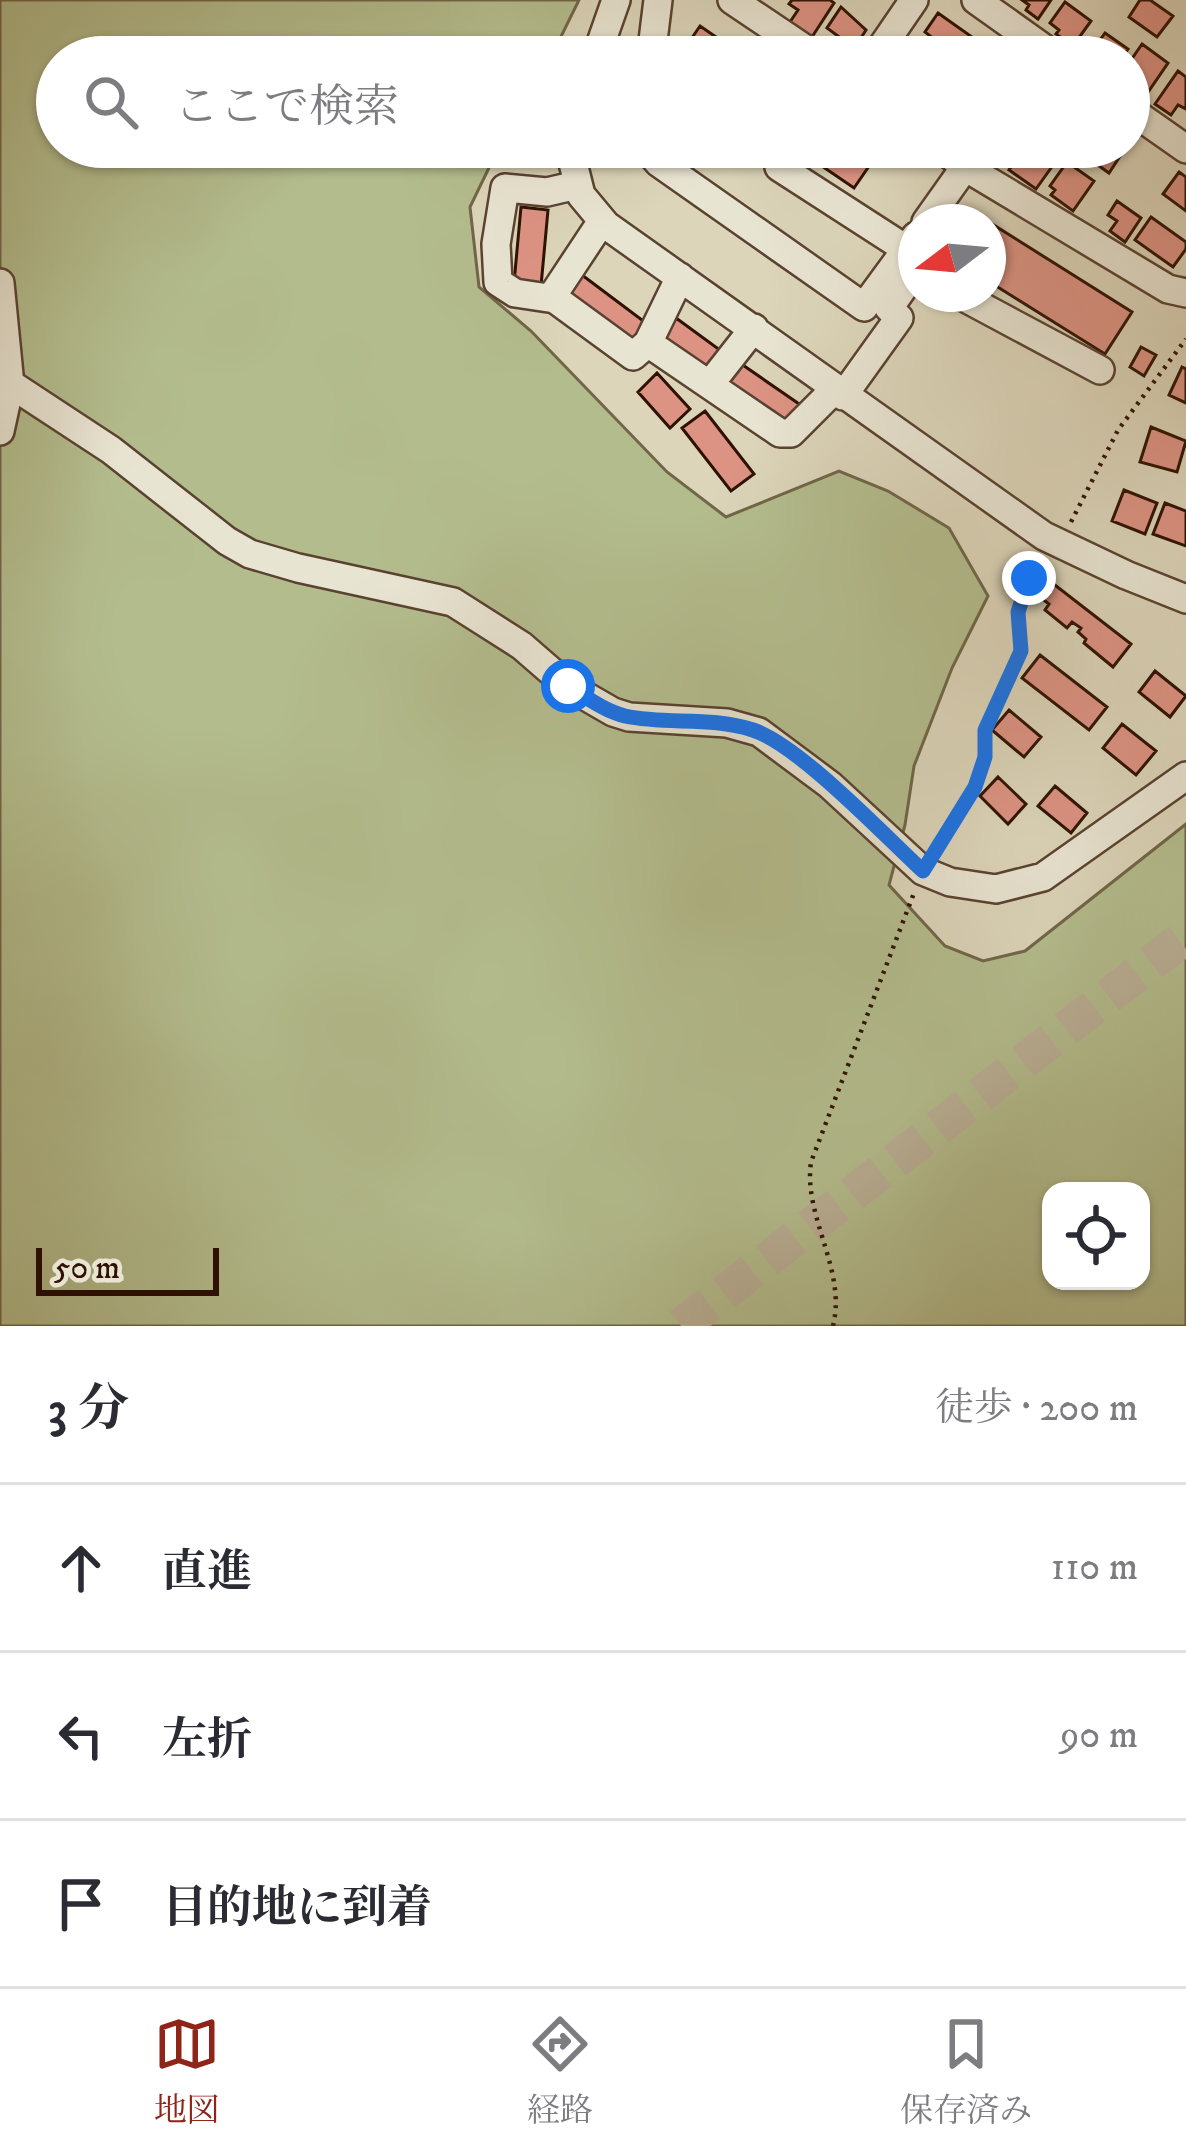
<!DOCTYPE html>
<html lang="ja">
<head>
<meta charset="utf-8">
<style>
  :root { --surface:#fff; --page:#f7f7f7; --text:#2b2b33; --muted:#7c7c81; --line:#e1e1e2; --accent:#8f2418 }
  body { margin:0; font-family:"IM FELL DW Pica","Noto Serif JP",serif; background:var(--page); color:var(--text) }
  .controls { position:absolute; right:36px; bottom:36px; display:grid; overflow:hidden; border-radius:24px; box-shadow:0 3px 9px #0004 }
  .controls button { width:108px; height:108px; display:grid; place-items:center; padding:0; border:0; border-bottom:3px solid var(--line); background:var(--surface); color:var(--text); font:60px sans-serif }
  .compass { position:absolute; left:898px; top:204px; width:108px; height:108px; border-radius:50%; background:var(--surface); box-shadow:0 3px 9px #0004; rotate:254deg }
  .scale { position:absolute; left:36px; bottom:30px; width:183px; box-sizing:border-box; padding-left:12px; border:6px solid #2e1102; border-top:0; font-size:33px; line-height:42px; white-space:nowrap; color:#2e1102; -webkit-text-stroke:9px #e8e4d2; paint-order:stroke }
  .stop { position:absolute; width:36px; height:36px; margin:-27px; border:9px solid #1a73e8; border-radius:50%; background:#fff }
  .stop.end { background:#1a73e8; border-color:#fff; box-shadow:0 3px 12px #0008 }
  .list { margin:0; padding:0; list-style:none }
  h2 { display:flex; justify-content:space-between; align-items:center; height:156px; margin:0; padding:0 48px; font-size:51px }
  h2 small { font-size:39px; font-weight:400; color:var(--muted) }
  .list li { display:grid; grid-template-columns:78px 1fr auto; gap:36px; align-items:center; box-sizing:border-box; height:168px; padding:0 48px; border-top:3px solid var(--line) }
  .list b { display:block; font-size:45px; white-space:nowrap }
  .list em { font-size:39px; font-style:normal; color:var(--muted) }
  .icon { flex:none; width:66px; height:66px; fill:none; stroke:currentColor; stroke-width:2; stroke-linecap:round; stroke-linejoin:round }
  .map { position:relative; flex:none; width:1186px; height:1326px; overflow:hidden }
  .search { position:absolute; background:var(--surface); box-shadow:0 3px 9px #0004; left:36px; right:36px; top:36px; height:132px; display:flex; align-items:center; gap:30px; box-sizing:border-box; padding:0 42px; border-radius:66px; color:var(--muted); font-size:45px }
  .sheet { height:660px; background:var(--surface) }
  nav { display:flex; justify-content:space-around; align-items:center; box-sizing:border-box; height:168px; border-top:3px solid var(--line); background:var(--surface); font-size:33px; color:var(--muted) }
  nav a { display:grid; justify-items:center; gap:6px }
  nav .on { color:var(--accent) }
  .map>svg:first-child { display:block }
  .green { fill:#b3bc8d; stroke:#706648; stroke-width:3; fill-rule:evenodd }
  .building { fill:#dd9384; stroke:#2e1102; stroke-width:3 }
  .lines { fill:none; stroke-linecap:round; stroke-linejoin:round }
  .major-tunnel { stroke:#b9ae95; stroke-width:36; stroke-dasharray:36 18; stroke-linecap:butt }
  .minor-casing { stroke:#5a4230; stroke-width:32 }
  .path { stroke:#2e1102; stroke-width:4.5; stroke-dasharray:3 6; stroke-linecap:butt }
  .minor { stroke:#e8e4d2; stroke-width:27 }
  .route { stroke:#1a73e8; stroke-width:15 }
</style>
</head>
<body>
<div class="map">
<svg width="1186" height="1326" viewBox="0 0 1186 1326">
  <rect width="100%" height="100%" fill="#dcd5ba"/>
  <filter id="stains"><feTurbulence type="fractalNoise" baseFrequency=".00167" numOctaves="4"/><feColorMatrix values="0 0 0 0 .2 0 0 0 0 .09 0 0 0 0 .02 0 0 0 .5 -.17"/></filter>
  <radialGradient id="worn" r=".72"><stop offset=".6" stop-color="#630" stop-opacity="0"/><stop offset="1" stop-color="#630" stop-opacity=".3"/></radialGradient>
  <path class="green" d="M0,0h579l-28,57h-494v90h442l-29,60 9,80 52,44 136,141 59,45 113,-46 49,20 61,37 39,68 -36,72 -38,98 -9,59 -16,60 56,61 38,15 42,-10 161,-127v502h-1186zM1051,1191h90v90h-90z"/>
  <path class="building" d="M792,0h38l4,3 -22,34 -22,-15 8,-12 -9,-6z
    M1022,0h29l-13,19 -12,-9 3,-5z
    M1140,0h10l23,16 -16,21 -28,-20z
    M1065,2l26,19 -18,25 -17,-12 3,-4 -9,-7z
    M841,7l25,23 -16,25 -13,-9 5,-7 -15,-11z
    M938,13l34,24 -14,20h-11l-17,-12 4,-6 -9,-7z
    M700,26l45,31h-66z
    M1105,33l23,16 -6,8h-34z
    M989,44l19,13h-38l5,-7 6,4z
    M1142,44l26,19 -24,35 -15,-10v-25z
    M1178,71l8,6v32l-8,-4 -7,10 -16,-11z
    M794,147h76l8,6 -24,35z
    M1008,147l-8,12 -9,-6 -4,5 -15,-10z
    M1025,147h10l21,14 -20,28 -27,-19z
    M1126,147l-17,26 -35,-25v-1z
    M1067,162l27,19 -21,30 -22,-16 4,-5 -5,-4z
    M1179,172l7,5v34l-23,-17z
    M1117,201l24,17 -16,24 -15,-11 7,-10 -9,-6z
    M521,207l27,3 -7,76 -27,-3z
    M973,212l159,100 -27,42 -117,-73v-59h-21z
    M1151,217l35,25v7l-13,18 -38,-27z
    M582,275l64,48 -17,23 -64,-48z
    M676,318l48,35 -15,22 -49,-35z
    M1141,347l15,8 -12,21 -14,-9z
    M737,361l65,45 -16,23 -65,-46z
    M1182,367l4,2v34l-17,-8z
    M657,373l33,36 -20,19 -32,-36z
    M705,411l49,63 -23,17 -49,-63z
    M1151,427l35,14 -9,31 -37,-10z
    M1124,490l33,13 -12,31 -33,-13z
    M1165,503l21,8v35l-33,-12z
    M1051,582l80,62 -18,23 -29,-24 2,-4 -8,-7 3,-4 -9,-6 -5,6 -22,-18 4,-6 -9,-7z
    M1040,655l67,52 -18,23 -67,-52z
    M1155,671l31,25 -16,21 -31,-25z
    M1009,710l32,27 -17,20 -32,-27z
    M1122,724l34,27 -20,24 -33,-27z
    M998,777l28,27 -18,20 -28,-28z
    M1055,786l32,27 -16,20 -33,-27z"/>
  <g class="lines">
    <path class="major-tunnel" d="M681,1326l505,-390"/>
    <g class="minor-casing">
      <path id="minor" d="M732,0l85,57
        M976,0l80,57
        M596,57l20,-57
        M651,57l7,-57
        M875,57l39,-57
        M1129,109l57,40
        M569,147l12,48 25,30 438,311 82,39 60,24
        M645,147l14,16 205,144 52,-71
        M940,147l25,20 203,122 18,4
        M779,167l127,82
        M577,185l-30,7 -42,-4 -9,56 2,38 17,11 40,6 78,57 15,-13
        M926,222l39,-55
        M680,277l-32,66 132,90h11l45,-45
        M0,283l10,102 -10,46
        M958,294l142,76
        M551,298l51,-77
        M0,377l111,73 116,91 23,13 48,14 155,34 69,44 46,40 45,26 16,5 98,6 32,9 71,53 93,86 27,11 46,7 47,-12 143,-101
        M710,384l44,-56
        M843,396l56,-78 -10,-10 26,-37"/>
    </g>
    <path class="path" d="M1071,522l47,-92 68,-91
      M935,851l40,-64 10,-30 -1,-27 37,-79 -2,-39 10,-34 16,-17
      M833,1326c14,-56 -30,-109 -22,-164l103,-269"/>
    <use href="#minor" class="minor"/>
  </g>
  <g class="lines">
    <path class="route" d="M568,686c17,10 36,25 57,30 42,9 85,0 128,14 46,15 131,105 170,141l52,-84 10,-30v-27l36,-79 -3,-39 11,-34"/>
  </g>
  <rect width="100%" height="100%" filter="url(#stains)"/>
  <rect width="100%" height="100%" fill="url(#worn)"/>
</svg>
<div class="controls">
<button><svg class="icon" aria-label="locate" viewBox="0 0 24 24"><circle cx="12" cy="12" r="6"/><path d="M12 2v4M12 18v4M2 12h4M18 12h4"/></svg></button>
</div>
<svg class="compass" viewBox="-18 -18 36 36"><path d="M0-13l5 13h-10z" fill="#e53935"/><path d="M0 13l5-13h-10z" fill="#7c7c81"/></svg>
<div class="scale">50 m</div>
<div class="stop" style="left:568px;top:686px"></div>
<div class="stop end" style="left:1029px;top:578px"></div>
<div class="search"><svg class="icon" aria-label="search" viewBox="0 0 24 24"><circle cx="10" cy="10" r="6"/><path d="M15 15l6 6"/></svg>ここで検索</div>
</div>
<section class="sheet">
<h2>3 分<small>徒歩 · 200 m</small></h2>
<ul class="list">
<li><svg class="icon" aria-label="ahead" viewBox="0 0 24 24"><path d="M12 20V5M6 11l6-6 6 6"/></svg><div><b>直進</b></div><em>110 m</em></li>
<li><svg class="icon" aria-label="left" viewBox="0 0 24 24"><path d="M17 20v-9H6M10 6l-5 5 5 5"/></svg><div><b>左折</b></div><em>90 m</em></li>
<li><svg class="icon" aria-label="arrive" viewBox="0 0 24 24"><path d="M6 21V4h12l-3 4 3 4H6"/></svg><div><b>目的地に到着</b></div></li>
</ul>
</section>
<nav>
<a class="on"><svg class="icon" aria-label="map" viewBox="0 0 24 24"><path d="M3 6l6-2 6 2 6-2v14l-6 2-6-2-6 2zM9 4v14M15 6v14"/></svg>地図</a>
<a><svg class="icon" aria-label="directions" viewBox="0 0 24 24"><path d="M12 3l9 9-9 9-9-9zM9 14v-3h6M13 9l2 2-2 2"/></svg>経路</a>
<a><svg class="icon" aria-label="saved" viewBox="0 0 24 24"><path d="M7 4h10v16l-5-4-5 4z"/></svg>保存済み</a>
</nav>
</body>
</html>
